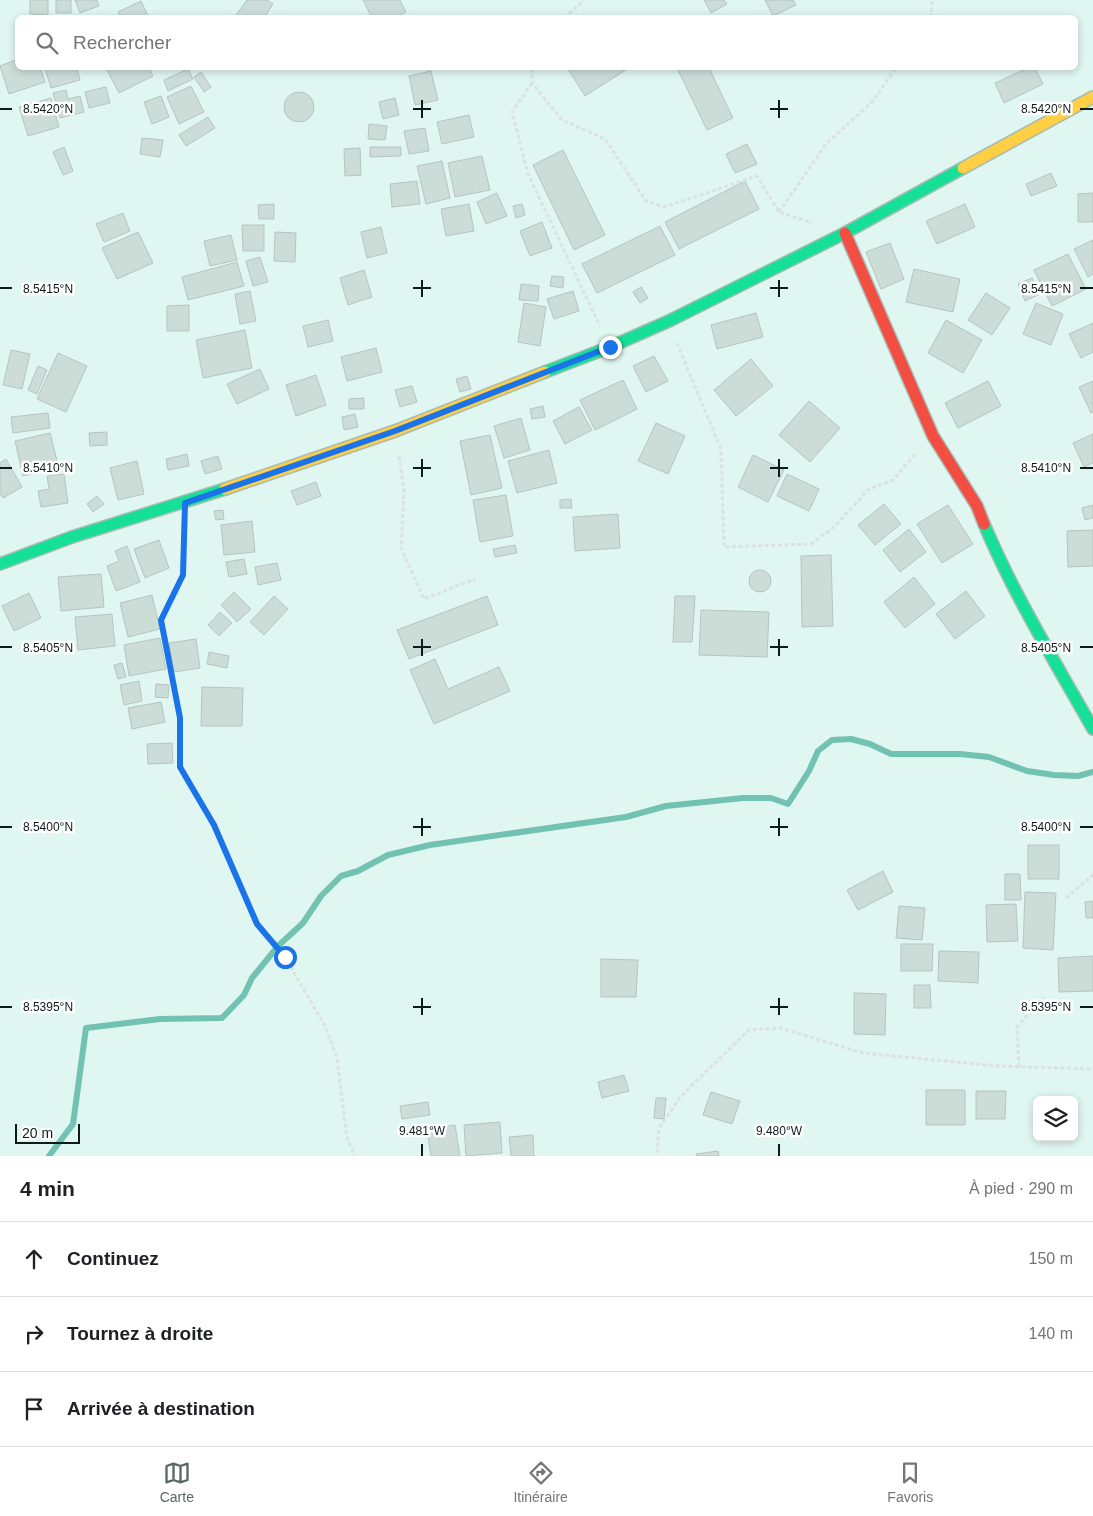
<!DOCTYPE html>
<html lang="fr">
<head>
<meta charset="utf-8">
<style>
  :root { --surface:#fff; --page:#f2f2f2; --text:#202124; --muted:#757577; --line:#e0e0e0; --accent:#586864 }
  body { margin:0; font-family:Arial,sans-serif; background:var(--page); color:var(--text) }
  .controls { position:absolute; right:15px; bottom:15px; display:grid; overflow:hidden; border-radius:8px; box-shadow:0 2px 8px #0003 }
  .controls button { width:45px; height:45px; display:grid; place-items:center; padding:0; border:0; border-bottom:1px solid var(--line); background:var(--surface); color:var(--text); font:25px sans-serif }
  .scale { position:absolute; left:15px; bottom:12px; width:65px; box-sizing:border-box; padding-left:5px; border:2px solid #0e1c19; border-top:0; font-size:14px; line-height:18px; white-space:nowrap; color:#0e1c19; -webkit-text-stroke:4px #fff; paint-order:stroke }
  .stop { position:absolute; width:15px; height:15px; margin:-11px; border:4px solid #1a73e8; border-radius:50%; background:#fff }
  .stop.end { background:#1a73e8; border-color:#fff; box-shadow:0 1px 5px #0008 }
  .list { margin:0; padding:0; list-style:none }
  h2 { display:flex; justify-content:space-between; align-items:center; height:65px; margin:0; padding:0 20px; font-size:21px }
  h2 small { font-size:16px; font-weight:400; color:var(--muted) }
  .list li { display:grid; grid-template-columns:32px 1fr auto; gap:15px; align-items:center; box-sizing:border-box; height:75px; padding:0 20px; border-top:1px solid var(--line) }
  .list b { display:block; font-size:19px; white-space:nowrap }
  .list em { font-size:16px; font-style:normal; color:var(--muted) }
  .icon { flex:none; width:28px; height:28px; fill:none; stroke:currentColor; stroke-width:2; stroke-linecap:round; stroke-linejoin:round }
  .map { position:relative; flex:none; width:1093px; height:1156px; overflow:hidden }
  .search { position:absolute; background:var(--surface); box-shadow:0 2px 8px #0003; left:15px; right:15px; top:15px; height:55px; display:flex; align-items:center; gap:12px; box-sizing:border-box; padding:0 18px; border-radius:8px; color:var(--muted); font-size:19px }
  .sheet { height:290px; background:var(--surface) }
  nav { display:flex; justify-content:space-around; align-items:center; box-sizing:border-box; height:70px; border-top:1px solid var(--line); background:var(--surface); font-size:14px; color:var(--muted) }
  nav a { display:grid; justify-items:center; gap:2px }
  nav .on { color:var(--accent) }
  .map>svg:first-child { display:block }
  .lines { fill:none; stroke-linecap:round; stroke-linejoin:round }
  .stream { stroke:#72c2b2; stroke-width:6 }
  .building { fill:#ccddd8; stroke:#b5c5c1 }
  .fast-casing { stroke:#a9bab5; stroke-width:14 }
  .slow-casing { stroke:#a9bab5; stroke-width:14 }
  .jam-casing { stroke:#a9bab5; stroke-width:14 }
  .path { stroke:#dbe2e0; stroke-width:3; stroke-dasharray:4 2.5; stroke-linecap:butt }
  .fast { stroke:#16e098; stroke-width:11 }
  .slow { stroke:#ffcf43; stroke-width:11 }
  .jam { stroke:#f24e42; stroke-width:11 }
  .route { stroke:#1a73e8; stroke-width:6 }
  .ticks { fill:none; stroke:#0e1c19; stroke-width:2 }
  .ticks-label { font-size:12px; text-anchor:middle; fill:#0e1c19; stroke:#fff; stroke-width:5; stroke-linejoin:round; paint-order:stroke }
</style>
</head>
<body>
<div class="map">
<svg width="1093" height="1156" viewBox="0 0 1093 1156">
  <rect width="100%" height="100%" fill="#e0f6f0"/>
  <g class="lines">
    <path class="stream" d="M278,946l25,-23 18,-27 20,-20 17,-5 30,-16 42,-10 196,-28 40,-11 77,-8h28l17,6 21,-33 9,-20 14,-11 19,-1 19,5 21,10h69l29,3 38,14 27,4 24,1 15,-4
      M49,1156l24,-32 13,-96 74,-9 62,-1 22,-23 8,-17 22,-27"/>
  </g>
  <path class="building" d="M30,0h18v15l-18,-1z
    M56,0h15v13h-15z
    M75,0h22l2,6 -19,7z
    M247,0h20l6,4 -9,14h-30z
    M363,0h37l6,12 -12,6h-22z
    M704,0h20l3,4 -16,9z
    M765,0h28l3,5 -23,11z
    M141,1l8,17h-28l-3,-6z
    M18,59v9h22l5,14 -36,12 -9,-28z
    M45,68h32l3,12 -29,8z
    M106,68h43l4,8 -34,17z
    M569,68h60l-44,28 -17,-27z
    M677,68h32l24,50 -26,12z
    M1028,68h7l8,16 -39,19 -9,-20z
    M188,69l5,10 -25,12 -4,-11z
    M431,71l7,29 -23,5 -6,-29z
    M201,72l10,15 -7,5 -10,-15z
    M191,86l13,26 -25,12 -12,-27z
    M106,87l4,16 -21,5 -4,-16z
    M66,90l2,9 12,-3 4,16 -24,6 -7,-25z
    M284 107a15 15 0 1 1 30 0a15 15 0 1 1-30 0Z
    M161,96l8,21 -17,7 -8,-22z
    M51,98l8,29 -31,9 -9,-29z
    M395,98l4,17 -16,4 -4,-17z
    M469,115l5,22 -32,7 -5,-22z
    M208,117l7,11 -29,18 -7,-11z
    M369,124l18,2 -2,14 -17,-1z
    M425,128l4,23 -20,3 -5,-23z
    M142,138l21,2 -3,17 -20,-3z
    M747,144l10,20 -22,9 -9,-19z
    M64,147l9,24 -10,4 -10,-23z
    M370,147h31v9l-31,1z
    M360,148l1,27 -16,1 -1,-27z
    M563,150l42,85 -31,15 -41,-85z
    M482,156l8,34 -35,7 -7,-34z
    M442,161l8,37 -24,6 -9,-38z
    M1051,173l6,13 -26,10 -5,-12z
    M417,181l3,23 -28,3 -2,-23z
    M745,181l14,28 -80,40 -14,-27z
    M497,193l10,23 -21,8 -9,-22z
    M1093,193v29h-15v-28z
    M274,204v15h-15l-1,-14z
    M469,204l5,27 -28,5 -5,-27z
    M522,204l3,11 -9,3 -3,-12z
    M965,204l10,23 -38,17 -11,-23z
    M123,213l7,18 -26,11 -8,-18z
    M542,222l10,26 -22,8 -10,-25z
    M242,225h22v26h-21z
    M660,226l15,29 -78,38 -15,-29z
    M381,227l6,26 -20,5 -6,-26z
    M138,232l15,31 -36,16 -15,-31z
    M275,232l21,1 -1,29 -21,-1z
    M231,235l6,25 -27,6 -6,-25z
    M1093,240v34l-5,3 -14,-28z
    M890,243l14,36 -23,10 -15,-37z
    M1068,254l18,35 -34,17 -18,-36z
    M260,257l8,25 -15,4 -7,-25z
    M237,262l7,24 -56,14 -6,-23z
    M914,269l46,10 -7,33 -47,-10z
    M364,270l8,27 -24,8 -8,-27z
    M552,276l12,1 -1,11 -13,-2z
    M1032,278l6,17 -13,6 -7,-17z
    M521,284l18,2 -1,15 -19,-1z
    M641,287l7,11 -8,5 -7,-11z
    M250,291l6,30 -16,3 -5,-30z
    M573,291l6,20 -25,8 -7,-20z
    M986,293l24,15 -18,27 -24,-15z
    M524,303l22,4 -6,39 -22,-4z
    M1036,303l27,11 -12,31 -28,-11z
    M189,305v26h-22v-25z
    M756,313l7,24 -46,12 -6,-24z
    M328,320l5,21 -25,6 -5,-21z
    M946,320l36,20 -19,33 -35,-20z
    M1093,323v29l-12,6 -12,-24z
    M245,330l7,38 -49,10 -7,-38z
    M376,348l6,24 -35,9 -6,-24z
    M11,350l19,4 -8,35 -19,-4z
    M58,353l29,13 -21,46 -29,-13z
    M654,356l14,25 -22,11 -13,-26z
    M751,359l22,27 -37,30 -22,-26z
    M38,366l9,4 -10,24 -9,-4z
    M260,369l9,20 -32,15 -10,-20z
    M316,375l10,30 -30,11 -10,-31z
    M467,376l4,13 -11,3 -4,-13z
    M623,380l14,29 -42,21 -15,-30z
    M988,381l13,25 -43,22 -13,-25z
    M1093,381v31l-2,1 -12,-26z
    M412,386l5,16 -17,5 -5,-17z
    M364,398v11h-15v-10z
    M809,401l31,27 -30,34 -31,-27z
    M543,406l2,11 -13,2 -2,-10z
    M579,407l13,23 -27,14 -12,-23z
    M48,413l2,15 -37,5 -2,-16z
    M355,414l3,13 -14,3 -2,-13z
    M521,418l9,32 -26,8 -10,-32z
    M656,423l29,13 -17,38 -30,-13z
    M107,432v13l-17,1 -1,-13z
    M50,433l9,35 -36,8 -8,-35z
    M1093,434v29l-9,4 -11,-24z
    M490,435l12,53 -31,7 -11,-54z
    M549,450l8,33 -40,10 -9,-32z
    M187,454l2,12 -21,4 -2,-11z
    M753,455l31,15 -16,32 -30,-15z
    M218,456l4,13 -17,5 -4,-13z
    M6,459l16,28 -19,11 -3,-4v-31z
    M137,461l7,33 -26,6 -8,-32z
    M64,474l4,29 -27,4 -3,-16 11,-2 -2,-13z
    M787,474l32,15 -10,22 -32,-15z
    M316,482l5,14 -24,9 -6,-14z
    M506,495l7,41 -33,6 -7,-42z
    M97,496l7,8 -11,8 -6,-8z
    M571,499l1,9h-12v-8z
    M884,504l17,20 -26,21 -17,-20z
    M948,505l25,39 -31,19 -25,-39z
    M1093,505v13l-8,2 -3,-12z
    M223,510l1,9 -8,1 -2,-9z
    M618,514l2,34 -45,3 -2,-34z
    M252,521l3,31 -31,3 -3,-30z
    M909,529l17,23 -26,20 -17,-22z
    M1093,530v36l-25,1 -1,-36z
    M159,540l10,28 -24,10 -11,-29z
    M515,545l2,8 -22,4 -2,-8z
    M127,546l13,36 -24,9 -9,-25 12,-5 -4,-10z
    M831,555l2,71 -31,1 -1,-71z
    M244,559l3,15 -18,3 -3,-15z
    M277,563l4,17 -23,5 -3,-18z
    M749 581a11 11 0 1 1 22 0a11 11 0 1 1-22 0Z
    M101,574l3,33 -43,4 -3,-34z
    M914,577l21,27 -30,24 -21,-26z
    M966,591l19,25 -30,23 -19,-25z
    M234,592l17,17 -14,13 -16,-17z
    M29,593l12,25 -27,13 -12,-25z
    M152,595l8,34 -32,8 -8,-34z
    M274,596l14,13 -24,26 -14,-13z
    M487,596l11,29 -89,34 -12,-29z
    M675,596h20l-3,46h-19z
    M701,610l68,2 -2,45 -68,-2z
    M220,612l12,11 -13,13 -11,-11z
    M112,614l3,32 -37,4 -3,-33z
    M160,638l6,31 -37,7 -5,-31z
    M196,639l4,29 -26,4 -5,-29z
    M209,652l20,4 -2,12 -20,-4z
    M435,659l13,30 51,-22 11,24 -76,33 -24,-54z
    M122,663l4,14 -8,2 -4,-14z
    M139,681l3,20 -18,4 -4,-20z
    M156,684l13,1 -1,13 -13,-1z
    M202,687l41,1 -1,38h-41z
    M161,702l4,20 -33,7 -4,-21z
    M172,743l1,20 -25,1 -1,-20z
    M1028,845h31v34h-31z
    M883,871l10,21 -35,18 -11,-20z
    M1005,874h15l1,26h-16z
    M1025,892l31,1 -3,57 -30,-2z
    M1093,901v17h-7l-1,-16z
    M1016,904l2,37 -31,1 -1,-37z
    M899,906l26,2 -3,32 -26,-2z
    M901,944h32l-1,27h-31z
    M939,951l40,1 -1,31 -40,-2z
    M1093,956v35l-34,1 -1,-34z
    M601,959l37,1 -2,37h-35z
    M914,985h16l1,23h-17z
    M854,993l32,1 -1,41 -31,-1z
    M624,1075l5,16 -27,7 -4,-16z
    M926,1090h39v35h-39z
    M976,1091h30l-1,28h-29z
    M711,1092l29,9 -8,23 -29,-9z
    M656,1098h10l-2,21 -10,-1z
    M428,1102l2,13 -28,4 -2,-13z
    M500,1122l2,31 -36,3 -2,-31z
    M455,1125l5,31h-29l-4,-27z
    M533,1135l1,21h-23l-2,-19z
    M718,1151l1,5h-22l-1,-2z"/>
  <g class="lines">
    <g class="fast-casing">
      <path id="fast" d="M545,372l65,-25 59,-26 176,-88 118,-65
        M984,524c30,71 71,138 109,205
        M0,564l72,-27 153,-48"/>
    </g>
    <g class="slow-casing">
      <path id="slow" d="M963,168l130,-71
        M225,489l170,-58 150,-59"/>
    </g>
    <g class="jam-casing">
      <path id="jam" d="M845,233l88,203 44,70 7,18"/>
    </g>
    <path class="path" d="M564,18l20,-18
      M931,18l1,-18
      M532,68v15l30,37 43,19 41,62 18,6 93,-31 22,36 33,11
      M532,83l-20,29 16,62 72,152
      M779,212l47,-68 47,-43 23,-33
      M677,343l44,106 3,98 87,-3 23,-17 35,-38 24,-9 23,-27
      M399,456l5,35 -3,57 23,51 51,-20
      M185,529l-2,46 -22,45 19,98v49l34,58 43,99 28,33 40,69 12,32 10,80 8,18
      M1066,898l27,-23
      M1019,1067l-2,-40 26,-30
      M657,1153l2,-25 22,-32 68,-66 31,-2 83,25 135,13 95,3"/>
    <use href="#fast" class="fast"/>
    <use href="#slow" class="slow"/>
    <use href="#jam" class="jam"/>
  </g>
  <g class="lines">
    <path class="route" d="M285,957l-28,-33 -43,-99 -34,-58v-49l-19,-98 22,-45 2,-72 210,-72 215,-84"/>
  </g>
  <path class="ticks" d="M422,100v18M779,100v18M0,109h12M413,109h18M770,109h18M1080,109h13M422,280v17M779,280v17M0,288h12M413,288h18M770,288h18M1080,288h13M422,459v18M779,459v18M0,468h12M413,468h18M770,468h18M1080,468h13M422,639v17M779,639v17M0,647h12M413,647h18M770,647h18M1080,647h13M422,818v18M779,818v18M0,827h12M413,827h18M770,827h18M1080,827h13M422,998v17M779,998v17M0,1007h12M413,1007h18M770,1007h18M1080,1007h13M422,1144v12M779,1144v12"/>
  <g class="ticks-label">
    <text x="48" y="113">8.5420°N</text>
    <text x="1046" y="113">8.5420°N</text>
    <text x="48" y="293">8.5415°N</text>
    <text x="1046" y="293">8.5415°N</text>
    <text x="48" y="472">8.5410°N</text>
    <text x="1046" y="472">8.5410°N</text>
    <text x="48" y="652">8.5405°N</text>
    <text x="1046" y="652">8.5405°N</text>
    <text x="48" y="831">8.5400°N</text>
    <text x="1046" y="831">8.5400°N</text>
    <text x="48" y="1011">8.5395°N</text>
    <text x="1046" y="1011">8.5395°N</text>
    <text x="422" y="1135">9.481°W</text>
    <text x="779" y="1135">9.480°W</text>
  </g>
</svg>
<div class="controls">
<button><svg class="icon" aria-label="layers" viewBox="0 0 24 24"><path d="M12 4l9 5-9 5-9-5zM3 14l9 5 9-5"/></svg></button>
</div>
<div class="scale">20 m</div>
<div class="stop" style="left:285px;top:957px"></div>
<div class="stop end" style="left:610px;top:347px"></div>
<div class="search"><svg class="icon" aria-label="search" viewBox="0 0 24 24"><circle cx="10" cy="10" r="6"/><path d="M15 15l6 6"/></svg>Rechercher</div>
</div>
<section class="sheet">
<h2>4 min<small>À pied · 290 m</small></h2>
<ul class="list">
<li><svg class="icon" aria-label="ahead" viewBox="0 0 24 24"><path d="M12 20V5M6 11l6-6 6 6"/></svg><div><b>Continuez</b></div><em>150 m</em></li>
<li><svg class="icon" aria-label="right" viewBox="0 0 24 24"><path d="M7 20v-9h11M14 6l5 5-5 5"/></svg><div><b>Tournez à droite</b></div><em>140 m</em></li>
<li><svg class="icon" aria-label="arrive" viewBox="0 0 24 24"><path d="M6 21V4h12l-3 4 3 4H6"/></svg><div><b>Arrivée à destination</b></div></li>
</ul>
</section>
<nav>
<a class="on"><svg class="icon" aria-label="map" viewBox="0 0 24 24"><path d="M3 6l6-2 6 2 6-2v14l-6 2-6-2-6 2zM9 4v14M15 6v14"/></svg>Carte</a>
<a><svg class="icon" aria-label="directions" viewBox="0 0 24 24"><path d="M12 3l9 9-9 9-9-9zM9 14v-3h6M13 9l2 2-2 2"/></svg>Itinéraire</a>
<a><svg class="icon" aria-label="saved" viewBox="0 0 24 24"><path d="M7 4h10v16l-5-4-5 4z"/></svg>Favoris</a>
</nav>
</body>
</html>
